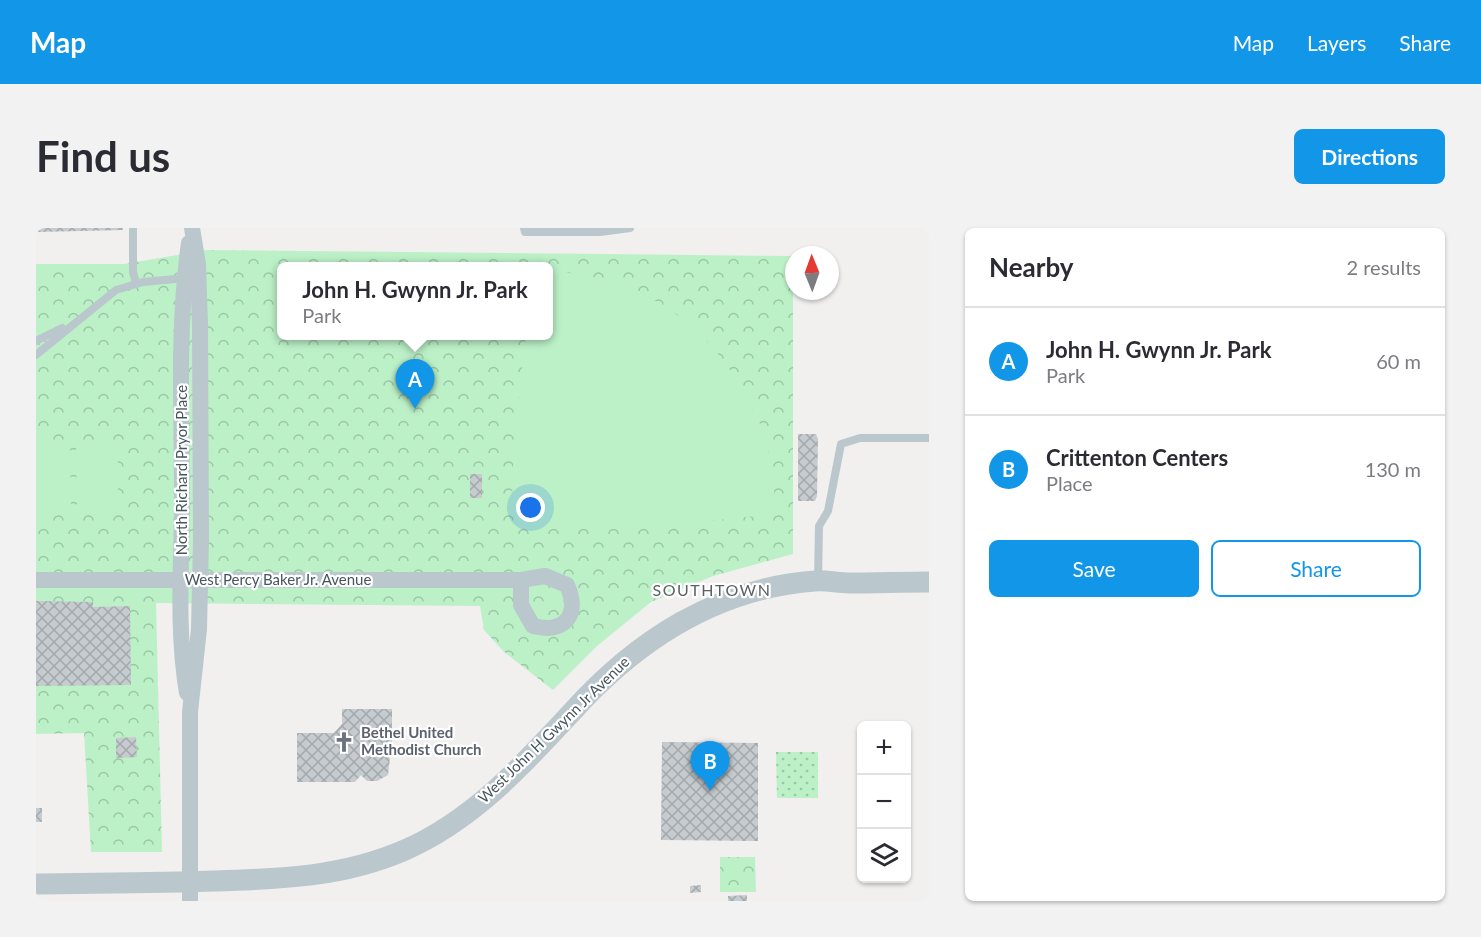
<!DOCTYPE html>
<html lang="en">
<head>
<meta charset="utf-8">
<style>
  :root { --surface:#fff; --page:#f2f2f3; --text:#2b2b33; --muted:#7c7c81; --line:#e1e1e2; --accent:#1296e8 }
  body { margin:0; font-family:Lato,sans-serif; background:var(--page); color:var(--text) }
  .controls { position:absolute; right:18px; bottom:18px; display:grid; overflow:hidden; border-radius:9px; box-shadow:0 2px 4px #0004 }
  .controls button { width:54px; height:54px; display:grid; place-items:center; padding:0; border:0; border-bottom:2px solid var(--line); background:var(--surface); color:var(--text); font:30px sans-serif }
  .compass { position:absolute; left:749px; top:18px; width:54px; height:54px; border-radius:50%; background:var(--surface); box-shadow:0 2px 4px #0004; rotate:359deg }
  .you { position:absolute; left:495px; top:280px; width:21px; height:21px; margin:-15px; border:4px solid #fff; border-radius:50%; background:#1a73e8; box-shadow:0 0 0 9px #1a73e833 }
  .badge { display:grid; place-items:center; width:39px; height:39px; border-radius:50%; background:var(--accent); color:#fff; font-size:20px; font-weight:700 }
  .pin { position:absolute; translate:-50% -50px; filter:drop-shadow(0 2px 3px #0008) }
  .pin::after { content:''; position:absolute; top:32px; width:21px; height:18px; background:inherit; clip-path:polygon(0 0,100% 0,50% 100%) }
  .popup { position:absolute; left:241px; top:34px; width:276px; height:78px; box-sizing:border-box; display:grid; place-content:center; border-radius:9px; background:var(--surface); filter:drop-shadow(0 2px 4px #0005); font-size:20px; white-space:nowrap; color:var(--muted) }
  .popup b { font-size:22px; color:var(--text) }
  .popup::after { content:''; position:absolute; left:50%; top:100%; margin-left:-12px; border:12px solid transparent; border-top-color:var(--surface) }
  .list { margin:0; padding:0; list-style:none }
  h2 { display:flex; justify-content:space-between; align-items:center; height:78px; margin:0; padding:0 24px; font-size:26px }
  h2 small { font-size:20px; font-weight:400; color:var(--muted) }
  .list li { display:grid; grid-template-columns:39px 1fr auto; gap:18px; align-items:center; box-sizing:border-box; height:108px; padding:0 24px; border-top:2px solid var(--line) }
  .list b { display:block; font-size:22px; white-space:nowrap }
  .list p { margin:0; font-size:20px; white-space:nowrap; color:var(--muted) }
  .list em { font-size:20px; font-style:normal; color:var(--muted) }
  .actions { display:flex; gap:12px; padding:18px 24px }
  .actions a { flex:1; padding:14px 0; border:2px solid var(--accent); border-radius:9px; text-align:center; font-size:21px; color:var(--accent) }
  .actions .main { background:var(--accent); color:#fff }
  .icon { flex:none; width:33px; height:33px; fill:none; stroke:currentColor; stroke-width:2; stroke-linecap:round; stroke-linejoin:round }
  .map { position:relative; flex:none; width:893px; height:673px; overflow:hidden; border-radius:9px }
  header { display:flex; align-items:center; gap:36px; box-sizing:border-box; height:84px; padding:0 30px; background:var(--accent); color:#fff }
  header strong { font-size:28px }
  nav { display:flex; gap:33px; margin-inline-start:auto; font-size:21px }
  .intro { display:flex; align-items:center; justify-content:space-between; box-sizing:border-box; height:144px; padding:0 36px }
  h1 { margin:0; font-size:42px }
  .button { padding:15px 27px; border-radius:9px; background:var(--accent); color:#fff; font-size:21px; font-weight:700 }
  main { display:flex; gap:36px; padding:0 36px }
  aside { flex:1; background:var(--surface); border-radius:9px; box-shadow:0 2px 4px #0004 }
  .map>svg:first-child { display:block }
  .grass { fill:url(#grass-dots) }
  .forest { fill:url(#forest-crowns); fill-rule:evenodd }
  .pitch { fill:#bcf1c7 }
  .building { fill:url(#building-cross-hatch) }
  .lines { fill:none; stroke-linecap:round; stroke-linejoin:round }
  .service { stroke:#bac7cd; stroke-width:8 }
  .minor { stroke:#bac7cd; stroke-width:16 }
  .tertiary { stroke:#bac7cd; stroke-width:21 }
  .labels { text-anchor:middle; stroke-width:4.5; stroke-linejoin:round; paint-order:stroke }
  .street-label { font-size:15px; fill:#46565d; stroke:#fff }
  .worship-label { font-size:15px; font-weight:bold; fill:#5b616d; stroke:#fff; text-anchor:start }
  .neighbourhood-label { font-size:16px; letter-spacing:1.5px; fill:#5b6164; stroke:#fff }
</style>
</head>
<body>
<header>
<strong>Map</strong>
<nav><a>Map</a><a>Layers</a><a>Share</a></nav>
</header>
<div class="intro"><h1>Find us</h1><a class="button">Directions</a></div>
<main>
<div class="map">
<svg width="893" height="673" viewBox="0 0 893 673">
  <defs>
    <pattern id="grass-dots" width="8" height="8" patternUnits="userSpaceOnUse" patternTransform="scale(1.5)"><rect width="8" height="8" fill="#bcf1c7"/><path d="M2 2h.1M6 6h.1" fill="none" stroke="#9bc6a5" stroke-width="1.8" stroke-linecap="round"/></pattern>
    <pattern id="forest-crowns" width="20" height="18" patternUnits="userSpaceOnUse" patternTransform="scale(1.5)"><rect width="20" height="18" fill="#bcf1c7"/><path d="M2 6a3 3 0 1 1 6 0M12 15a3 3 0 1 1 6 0" fill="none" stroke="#9bc6a5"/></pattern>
    <pattern id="building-cross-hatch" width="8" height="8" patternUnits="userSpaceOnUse" patternTransform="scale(1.5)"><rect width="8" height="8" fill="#c6cbcf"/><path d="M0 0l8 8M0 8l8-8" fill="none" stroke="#a3a8ab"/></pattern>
  </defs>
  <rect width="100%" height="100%" fill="#f2efef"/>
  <path class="grass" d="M740,524h42v46h-41z"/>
  <path class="forest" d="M171,22l586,6v298l-80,22 -62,26 -54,44 -44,44 -50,-39 -19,-21 -4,-24 -324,-3 6,249h-71l-7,-119 -48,1v-470h88zM246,39h266v69h-266z
    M684,629h35l1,35h-36z"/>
  <path class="pitch" d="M513,43c87,5 156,48 197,125 5,11 12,22 16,33 10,27 12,56 14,85l-146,15h-96l-22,-24 2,-70 12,-99h22z
    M40,214h42v67h-41z
    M34,215l1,67h-35v-66z"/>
  <path class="building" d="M0,0h87v2l-87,2z
    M762,206h18l2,5 -1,57 -2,5h-17z
    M434,246h12v24h-12z
    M0,373l57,1v5l37,-1 1,79 -95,1z
    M306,481h50v36l-7,8 5,5 -2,17 -11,6h-10l-6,-6 -6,7h-58v-49h37l8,-9z
    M100,509l1,20 -21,1v-20z
    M626,514l96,1v98l-97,-1z
    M0,580h6v14h-6z
    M665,657v7l-11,1v-7z
    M711,667v6h-19v-5z"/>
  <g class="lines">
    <path class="service" d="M97,0v44l3,11
      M488,0l1,4h75l30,-4
      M0,113l26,-13
      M0,127l80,-65 27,-8 43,-4
      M782,352l1,-54 9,-15 13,-67 19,-6h69"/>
    <path class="minor" d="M0,352h485l24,-4 22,9c13,29 -1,49 -34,41l-12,-21v-25
      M151,465c-11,-64 -5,-130 -5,-195 0,-85 -5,-172 7,-255
      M154,673v-189l9,-83 2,-90 -1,-215 -2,-60 -6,-36"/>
    <path class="tertiary" d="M0,656c60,-1 119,-1 179,-3 66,-2 128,-4 190,-31 68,-30 118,-85 167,-138 64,-71 145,-124 243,-131 11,-1 23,2 34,2 27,0 53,-1 80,-1"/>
  </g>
  <defs>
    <g id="church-bare" transform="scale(1.62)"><path d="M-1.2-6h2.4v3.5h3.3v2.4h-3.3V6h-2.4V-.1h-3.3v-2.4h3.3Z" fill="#6b7280" stroke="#fff" stroke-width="2.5" paint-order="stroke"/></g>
  </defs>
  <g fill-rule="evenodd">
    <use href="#church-bare" x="308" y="514"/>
  </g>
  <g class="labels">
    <g class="street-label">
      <text transform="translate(146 242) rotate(-90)" y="5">North Richard Pryor Place</text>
      <text x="242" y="357">West Percy Baker Jr. Avenue</text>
      <text transform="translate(518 502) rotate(-44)" y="5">West John H Gwynn Jr Avenue</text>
    </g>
    <g class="worship-label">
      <text x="325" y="510">Bethel United<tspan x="325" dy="17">Methodist Church</tspan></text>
    </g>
    <g class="neighbourhood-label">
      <text x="676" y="368">SOUTHTOWN</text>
    </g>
  </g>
</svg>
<div class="controls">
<button>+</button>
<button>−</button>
<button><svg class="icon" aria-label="layers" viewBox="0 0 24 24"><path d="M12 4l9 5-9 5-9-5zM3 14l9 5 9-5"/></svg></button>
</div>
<svg class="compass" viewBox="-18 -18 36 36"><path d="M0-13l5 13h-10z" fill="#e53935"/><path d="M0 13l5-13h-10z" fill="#7c7c81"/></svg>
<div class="you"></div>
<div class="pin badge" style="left:379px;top:181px">A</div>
<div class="popup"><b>John H. Gwynn Jr. Park</b>Park</div>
<div class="pin badge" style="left:674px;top:563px">B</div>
</div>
<aside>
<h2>Nearby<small>2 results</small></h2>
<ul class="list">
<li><span class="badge">A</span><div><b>John H. Gwynn Jr. Park</b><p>Park</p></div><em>60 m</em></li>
<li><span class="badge">B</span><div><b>Crittenton Centers</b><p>Place</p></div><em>130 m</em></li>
</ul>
<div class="actions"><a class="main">Save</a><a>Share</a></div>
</aside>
</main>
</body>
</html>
